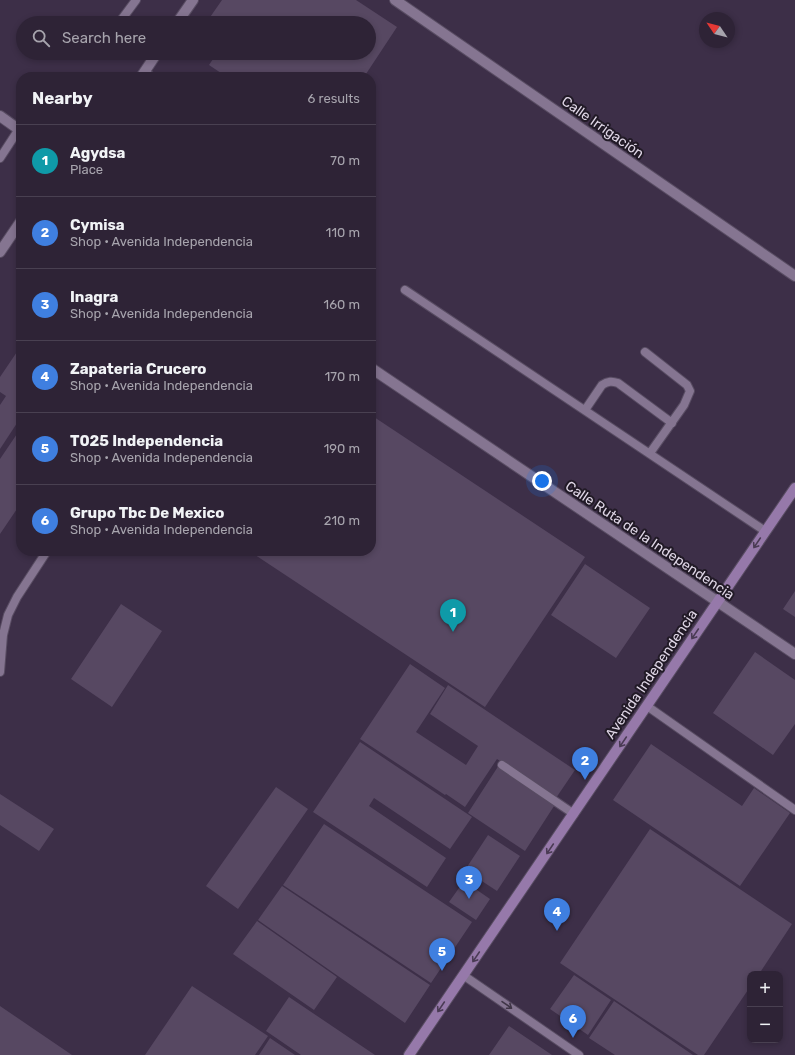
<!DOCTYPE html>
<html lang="en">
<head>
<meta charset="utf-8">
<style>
  :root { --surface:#2e2336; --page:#362b3e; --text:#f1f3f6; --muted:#a7a4ad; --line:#494051; --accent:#90cd41 }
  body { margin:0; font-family:Rubik,sans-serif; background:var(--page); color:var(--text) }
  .controls { position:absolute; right:12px; bottom:12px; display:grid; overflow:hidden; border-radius:8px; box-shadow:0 2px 6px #0003 }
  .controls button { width:36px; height:36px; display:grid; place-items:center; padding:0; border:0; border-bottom:1px solid var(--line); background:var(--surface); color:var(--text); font:20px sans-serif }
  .compass { position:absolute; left:699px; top:12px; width:36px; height:36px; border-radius:50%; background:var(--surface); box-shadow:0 2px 6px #0003; rotate:305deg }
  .you { position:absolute; left:542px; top:481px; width:14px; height:14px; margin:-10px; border:3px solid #fff; border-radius:50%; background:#1a73e8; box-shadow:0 0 0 6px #1a73e833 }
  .badge { display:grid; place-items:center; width:26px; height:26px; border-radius:50%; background:var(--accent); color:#fff; font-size:13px; font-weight:700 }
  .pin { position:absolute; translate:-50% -33px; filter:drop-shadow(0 1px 2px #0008) }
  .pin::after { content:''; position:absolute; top:21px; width:14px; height:12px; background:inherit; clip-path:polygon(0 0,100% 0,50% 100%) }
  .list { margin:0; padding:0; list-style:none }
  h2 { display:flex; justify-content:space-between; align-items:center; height:52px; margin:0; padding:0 16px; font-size:17px }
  h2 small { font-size:13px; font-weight:400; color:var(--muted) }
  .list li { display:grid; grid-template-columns:26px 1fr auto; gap:12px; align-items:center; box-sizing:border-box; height:72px; padding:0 16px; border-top:1px solid var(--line) }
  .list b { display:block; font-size:15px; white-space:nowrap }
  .list p { margin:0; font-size:13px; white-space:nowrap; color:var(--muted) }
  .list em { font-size:13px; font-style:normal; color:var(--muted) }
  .icon { flex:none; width:22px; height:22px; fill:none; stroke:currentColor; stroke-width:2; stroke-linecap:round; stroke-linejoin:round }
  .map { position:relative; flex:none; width:795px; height:1055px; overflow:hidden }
  .search { position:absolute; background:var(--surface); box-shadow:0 2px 6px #0003; left:16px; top:16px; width:360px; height:44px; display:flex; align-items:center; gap:10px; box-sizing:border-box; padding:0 14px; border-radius:22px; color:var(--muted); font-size:15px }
  .panel { position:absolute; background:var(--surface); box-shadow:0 2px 6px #0003; left:16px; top:72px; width:360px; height:484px; border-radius:16px }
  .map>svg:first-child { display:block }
  .building { fill:#574862 }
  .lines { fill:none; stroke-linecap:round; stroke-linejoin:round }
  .service-casing { stroke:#584c62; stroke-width:10 }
  .minor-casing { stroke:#584c62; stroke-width:12 }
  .tertiary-casing { stroke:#584c62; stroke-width:12 }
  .secondary-casing { stroke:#584c62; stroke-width:12 }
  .service { stroke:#857591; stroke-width:8 }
  .minor { stroke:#857591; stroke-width:10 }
  .tertiary { stroke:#857591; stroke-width:10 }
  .secondary { stroke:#9679aa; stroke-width:10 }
  .oneway { stroke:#4a3b54 }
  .oneway2 { stroke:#3f3546 }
  .labels { text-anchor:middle; stroke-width:4; stroke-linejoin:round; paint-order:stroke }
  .street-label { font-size:14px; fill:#dfd6e6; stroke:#211a26 }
</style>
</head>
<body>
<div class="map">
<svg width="795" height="1055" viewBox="0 0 795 1055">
  <rect width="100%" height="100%" fill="#3d2f48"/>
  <path class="building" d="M222,0h134l41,27 -33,50h-137l-18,-12 8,-12h152v-30h-163z
    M21,346v71l-21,32v-44l6,-9 -6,-4v-15z
    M371,415l214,142 -100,150 -236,-156h122z
    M21,428v75l-21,31v-75z
    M585,564l65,44 -34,50 -65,-43z
    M795,591v26l-12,-8z
    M121,604l41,27 -50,76 -41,-28z
    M755,652l40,28v44l-22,31 -60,-42z
    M410,664l35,24 -29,44 50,33 12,-19 -48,-32 18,-29 127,85 -19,28 -59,-39 -32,48 -19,-13 -1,1 -85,-56z
    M360,742l112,75 -22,32 -76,-51 -5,8 77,52 -19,29 -114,-75z
    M651,744l91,62 12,-18 36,25 -50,73 -127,-86z
    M499,765l57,38 -31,48 -57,-38z
    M276,787l32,22 -70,100 -32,-23z
    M0,794l54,35 -15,22 -39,-26z
    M324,824l148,98 -41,61 -148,-98z
    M650,829l142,95 -33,50h-9v13l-46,68h-6l-138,-92z
    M488,835l32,21 -23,35 -32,-21z
    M464,881l26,18 -14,21 -27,-18z
    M282,886l148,99 -25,38 -147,-103z
    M257,921l80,56 -23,33 -81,-56z
    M574,975l37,25 -23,35 -38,-26z
    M192,986l76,50 -13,19h-110z
    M289,997l86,58h-74l-35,-24z
    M614,1001l79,54h-78l-26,-17z
    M0,1006l72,49h-72z
    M509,1026l43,29h-63z
    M270,1038l25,17h-36z"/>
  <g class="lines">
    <g class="service-casing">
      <path id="service" d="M119,23l17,-23
        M145,72l7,5
        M0,158l19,-29
        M405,290l360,241
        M645,352l42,33 3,6 -6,14 -34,48
        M585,410l17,-25c6,-4 10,-4 16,-2l54,40
        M0,672l3,-37 5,-20 9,-18 30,-46
        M647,706l148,104
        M502,765l72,49
        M463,975l116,80"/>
    </g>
    <g class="minor-casing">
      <path id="minor" d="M395,0l400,276
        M0,116l21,15
        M0,252l21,-31
        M371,368l424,286"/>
    </g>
    <g class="tertiary-casing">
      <path id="tertiary" d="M177,23l16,-23
        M141,77l16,-24"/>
    </g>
    <g class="secondary-casing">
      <path id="secondary" d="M409,1055l386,-567"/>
    </g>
    <use href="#service" class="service"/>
    <use href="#minor" class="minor"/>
    <use href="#tertiary" class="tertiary"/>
    <use href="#secondary" class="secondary"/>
  </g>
  <defs><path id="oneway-shaft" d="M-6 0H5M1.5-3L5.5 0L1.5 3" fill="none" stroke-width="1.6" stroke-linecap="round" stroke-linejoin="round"/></defs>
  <g class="oneway">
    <use href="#oneway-shaft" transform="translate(757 543) rotate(124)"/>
    <use href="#oneway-shaft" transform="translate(695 634) rotate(124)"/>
    <use href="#oneway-shaft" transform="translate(623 742) rotate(124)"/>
    <use href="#oneway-shaft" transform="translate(550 849) rotate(124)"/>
    <use href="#oneway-shaft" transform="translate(476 957) rotate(124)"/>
    <use href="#oneway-shaft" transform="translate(441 1007) rotate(124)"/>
  </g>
  <use class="oneway2" href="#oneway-shaft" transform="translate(507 1005) rotate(35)"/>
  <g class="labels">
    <g class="street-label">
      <text transform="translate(603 127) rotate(35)" y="5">Calle Irrigación</text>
      <text transform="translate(650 540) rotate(34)" y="5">Calle Ruta de la Independencia</text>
      <text transform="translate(651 674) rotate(-56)" y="5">Avenida Independencia</text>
    </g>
  </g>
</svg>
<div class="controls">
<button>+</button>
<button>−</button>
</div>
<svg class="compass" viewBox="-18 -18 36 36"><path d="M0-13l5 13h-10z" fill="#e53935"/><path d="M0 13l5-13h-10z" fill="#a7a4ad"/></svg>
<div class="you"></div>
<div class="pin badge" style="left:453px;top:632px;background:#0f9aa8">1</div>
<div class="pin badge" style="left:585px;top:780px;background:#3f7fe0">2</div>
<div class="pin badge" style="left:469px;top:899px;background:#3f7fe0">3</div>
<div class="pin badge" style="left:557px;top:931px;background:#3f7fe0">4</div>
<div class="pin badge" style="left:442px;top:971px;background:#3f7fe0">5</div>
<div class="pin badge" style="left:573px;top:1038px;background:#3f7fe0">6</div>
<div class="search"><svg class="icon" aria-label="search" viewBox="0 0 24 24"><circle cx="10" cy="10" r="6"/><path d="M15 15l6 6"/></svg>Search here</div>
<section class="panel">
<h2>Nearby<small>6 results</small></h2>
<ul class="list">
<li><span class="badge" style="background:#0f9aa8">1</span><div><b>Agydsa</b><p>Place</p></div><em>70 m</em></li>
<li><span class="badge" style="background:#3f7fe0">2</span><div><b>Cymisa</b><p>Shop · Avenida Independencia</p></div><em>110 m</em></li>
<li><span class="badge" style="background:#3f7fe0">3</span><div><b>Inagra</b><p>Shop · Avenida Independencia</p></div><em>160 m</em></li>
<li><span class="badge" style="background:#3f7fe0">4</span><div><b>Zapateria Crucero</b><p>Shop · Avenida Independencia</p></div><em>170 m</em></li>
<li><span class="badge" style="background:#3f7fe0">5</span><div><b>T025 Independencia</b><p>Shop · Avenida Independencia</p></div><em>190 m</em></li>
<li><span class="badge" style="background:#3f7fe0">6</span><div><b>Grupo Tbc De Mexico</b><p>Shop · Avenida Independencia</p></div><em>210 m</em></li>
</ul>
</section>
</div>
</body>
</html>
